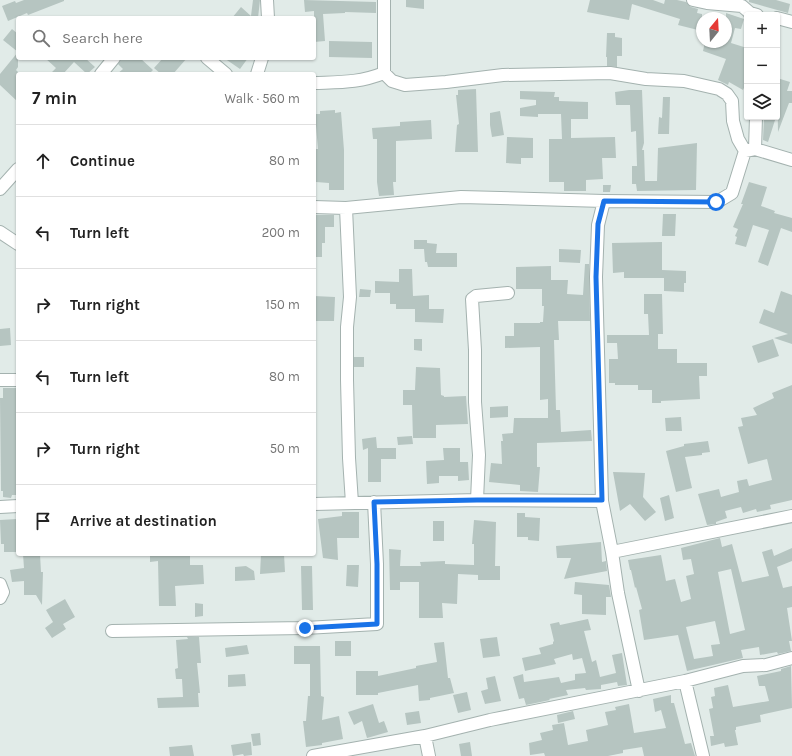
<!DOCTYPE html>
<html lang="en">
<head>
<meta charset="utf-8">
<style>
  :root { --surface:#fff; --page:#f2f2f2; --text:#222; --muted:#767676; --line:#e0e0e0 }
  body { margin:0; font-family:Karla,sans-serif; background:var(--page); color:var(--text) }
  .controls { position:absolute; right:12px; top:12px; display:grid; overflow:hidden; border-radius:4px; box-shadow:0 1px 3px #0004 }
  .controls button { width:36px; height:36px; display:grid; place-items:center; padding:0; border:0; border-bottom:1px solid var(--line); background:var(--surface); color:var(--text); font:20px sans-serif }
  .compass { position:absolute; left:696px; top:12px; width:36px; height:36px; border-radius:50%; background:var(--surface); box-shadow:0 1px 3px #0004; rotate:18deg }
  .stop { position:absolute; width:12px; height:12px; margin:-9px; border:3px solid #1a73e8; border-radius:50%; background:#fff }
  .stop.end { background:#1a73e8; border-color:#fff; box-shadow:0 1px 4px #0008 }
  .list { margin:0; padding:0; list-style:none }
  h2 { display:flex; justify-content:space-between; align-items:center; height:52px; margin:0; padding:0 16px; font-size:17px }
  h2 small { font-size:13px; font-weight:400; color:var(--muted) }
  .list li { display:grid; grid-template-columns:26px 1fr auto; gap:12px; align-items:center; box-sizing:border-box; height:72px; padding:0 16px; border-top:1px solid var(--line) }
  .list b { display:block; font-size:15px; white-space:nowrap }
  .list em { font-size:13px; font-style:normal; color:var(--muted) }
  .icon { flex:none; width:22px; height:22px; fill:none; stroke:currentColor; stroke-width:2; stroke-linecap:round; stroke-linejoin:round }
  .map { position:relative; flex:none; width:792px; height:756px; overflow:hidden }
  .search { position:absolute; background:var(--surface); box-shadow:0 1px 3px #0004; left:16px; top:16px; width:300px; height:44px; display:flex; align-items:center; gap:10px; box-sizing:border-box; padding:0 14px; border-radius:4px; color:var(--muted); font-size:15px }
  .panel { position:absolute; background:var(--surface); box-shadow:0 1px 3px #0004; left:16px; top:72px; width:300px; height:484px; border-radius:4px }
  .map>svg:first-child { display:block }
  .building { fill:#b6c5c1; fill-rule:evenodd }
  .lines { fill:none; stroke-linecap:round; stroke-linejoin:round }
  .minor-casing { stroke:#a4b2af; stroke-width:14 }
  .minor { stroke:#fff; stroke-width:12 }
  .route { stroke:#1a73e8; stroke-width:5 }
</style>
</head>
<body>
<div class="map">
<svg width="792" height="756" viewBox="0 0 792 756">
  <rect width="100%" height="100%" fill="#e1ebe8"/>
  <path class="building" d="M24,0h40v1l-36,14 -1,-2 -19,8 -6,-15 13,-5 1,2z
    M253,0h7l-2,18h-26l9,-11 10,9z
    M304,0l72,2v11l-31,-1v1l-22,1 2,27 -11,1v-31l-9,1z
    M406,0h18v9l-18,-2z
    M590,0h63l11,4 1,-4h12l9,2 5,5 7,2 -1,4 5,1v17l-24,-6 2,-6 -48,-15 -3,16 -42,-8z
    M749,0h27l14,4 -2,9 -39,-11z
    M726,13l18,6 -3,10 -6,-1 -4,15 16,5v33l-4,9 -14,-8 -1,3 -10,-5 8,-21 -23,-8 2,-9h21z
    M12,29l6,5v33l-2,3 2,2v30l-18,-17v-11l18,-22 -15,-12z
    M607,33h8v4l7,1v18h-5v11l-10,-1v-9h-1z
    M329,41l43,1v16l-43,-1z
    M45,58h40l10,9 -8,7 -13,-12 -11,12h-13l6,-6z
    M121,58h19l13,12 -4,4h-32l6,-5 -5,-5z
    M163,58h24l-14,16h-12l-7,-6z
    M224,58h24l-8,11z
    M777,78l13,4 -3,9h5v12h-3l-11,29z
    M476,89l2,63h-23l2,-27 2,-1 -3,-29h2v-5z
    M629,90h13l2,53 -2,7h2l1,31h12l1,-33 39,-5 -1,47 -59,1 -1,-7h-4v-18h5l-1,-35 -5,1 -1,-27h-14l-1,-13z
    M520,91l35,1 -1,5h5v4l29,1v17h-17v19l44,-1 1,21h-14l1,21 -17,1v11h-22v-9h-15v-43h13l-1,-25h-23v3l-18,-1v-8l16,-3v-5l-16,-1z
    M663,97h7l-1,37h-11l1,-17 3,1z
    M335,110v3l6,-1 3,38v40h-15v-7l-13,-1v-33h2l-3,-35h5v-3z
    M500,111l4,24 -12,2 -2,-12v-12z
    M764,117h12l-8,25 -5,-2z
    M431,120l1,19 -36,2v41h-3l1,13 -15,1 -2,-14v-43h-4l-1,-11 28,-2v-4z
    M507,137l26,1v20h-12v6l-15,-1z
    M749,182l18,5 -6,19 14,5 -1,2 18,5v14l-11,-4 -13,38 -10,-4 11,-32 -16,-5 -7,22 -11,-3 2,-7 -2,-1 3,-7 -5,-2 10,-23h-2z
    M603,185h8l-1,7h-7z
    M663,214h13l-1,22h-13z
    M315,215h19v12h-9v16h-3v14h-8z
    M414,240h13v3l10,1 -1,9h21v14h-29l-1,-5h-2l-1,-13h-10z
    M662,242v28l24,1v12h-2v9l-20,-1v-13h-40v-6l-11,1 -1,-30z
    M559,249l22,1 -1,13 -21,-1z
    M585,264h4l1,57h-32l1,19h-5l2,70h4l1,22 30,-2 1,11 -55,2v24h3l-2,25 -18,-1v-6l-31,-3 2,-19 11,1 -1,-23h2l-1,-7 11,-1 1,-15h34v-19l-8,1v-53l-35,1v-12h9v-13h26v-1h3l1,-16h-2v-17h-26v-22l35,-1v14h17l-1,14 16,1z
    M399,269h13l1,27 16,-1v14h15l-1,14 -28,-1v-13h-19v-5h-6v-11h-15v-12l24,1z
    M360,289l11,1 -1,7h-11z
    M781,291l11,4v49l-18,-6 14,-4 -29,-11 5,-14 10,4z
    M644,294h18l1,40h-5v15h19v14h30v13h-8l1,23 -39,2v2h-9v-13h-14v-5h-23v-2h-6v-24h9l-1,-16h-10v-8h42l-1,-21h-4z
    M314,296l21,1 -1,24h-20z
    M10,328l1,17 -11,1v-17z
    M414,339h8v12l-8,-1z
    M773,339l6,17 -21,7 -6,-17z
    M354,357h10v10h-10z
    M416,367l24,1 1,27 3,1v1l22,-1 2,28 -32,1v13h-23l-1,-33h-9v-15h12z
    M792,385v115l-22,5 1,4 -14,3 -1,-3 -13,4 -2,-6 -16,4 2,7 -11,4v2l-9,1 -9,-31 21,-5 2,8 18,-5 -2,-11 10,-2 2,7 23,-6 -5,-21 -19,5 -10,-37 5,-1 -2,-8 16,-3 -4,-7 21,-10 -2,-5z
    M3,388h15v107h-6l-1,3 -8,-1v-6h-2l-1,-93h3z
    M508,406v11l-18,1v-11z
    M681,417l1,14h-16l-1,-13z
    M412,436l1,8 -15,1 -1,-8z
    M376,437l1,11h19v11h-15v23h-13v-34l-5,2 -1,-11z
    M708,441l2,11 -8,1v2l-17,2 7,31 -16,4 -10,-41 18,-5v-2z
    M443,448h17v14h8l1,18 -11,1v-5h-19v7l-12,1 -1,-23 18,-1z
    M613,472l32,1 -2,24 13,15 -11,9 -15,-17 -10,7z
    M669,495l5,23 -9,3 -5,-23z
    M342,512h17v26h-22l1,22 -15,-2 -5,-39 24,-3z
    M517,513h8v4l15,1 -1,23 -11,-1v-3h-11z
    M17,519l1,33h-14v-8h-3l-1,-24z
    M474,520l22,2 -1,44h5v14h-22v-5l-20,-1 -1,30 -15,-1 1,15h-24v-36h-19v8h-10l-1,-41 12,1 -1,16h21l-1,-4 25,-1v3l29,1v-21h-2z
    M433,521h11v20h-11z
    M720,538l2,9 10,-3 10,38 27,-6 -7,-24 10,-3 2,7 18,-8v13l-15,6 6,21 9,-2v21l-5,1 5,33h-3l2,10 -13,3 -1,-2 -17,3 -1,-8 -18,3 2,8 -56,13 -9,-36 -34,5 -5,-30 3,-1 -6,-22 -1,1 -4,-18h-1l-2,-10 33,-5 5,26 9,-2 6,23 10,-3 -5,-23 8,-2 -3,-15 -8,1 -2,-12zM731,569l14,61 -15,4 -12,-62zM715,621l5,23 -9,1 2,11 -19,3 -8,-32z
    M601,542l1,20 4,-1 1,10 -43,8 7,-21h-14l-1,-12z
    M23,554h17l1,18h2l-1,33 -6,-10h-12v-14l-12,1 -2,-12 14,-2z
    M150,554h40v11h13l1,19 -29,2 1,20h-17l-1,-45 -8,1z
    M261,554h23l1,18 -25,2z
    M347,565h12l-1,22 -12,-1z
    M246,566l8,5 1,9 -20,1v-14z
    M301,566h11l1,44h-11z
    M575,582l34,3 2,12h-5v18l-24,-1v-19l-8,-1z
    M65,599l10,18 -12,7 3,5 -14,9 -7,-10 8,-6 -7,-12z
    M195,603l8,1v12l-8,1z
    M588,619l3,11 -7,1 8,31 4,-2 4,17 16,-4 -4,-18 10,-2 5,32 -9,1 -1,-4 -16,3v4l-15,1 -1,-2 -19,2 2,5 -19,4 1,1 -24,5 -2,-7 -5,1 -6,-22 10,-3 1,8 35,-5 2,6 14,-3v-6l11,-1 -4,-15 -9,2 -1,-6 -18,5 2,5 -31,7 -3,-13 19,-4 -2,-6 14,-4v-2l1,-1 -4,-17 9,-2 1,3z
    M187,637h12l2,26h-4l3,30h-2l1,14 -41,1 -1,-10 26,-1 -1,-18h-6l-1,-10 3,-1 -2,-28 12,-1z
    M497,637l3,19 -17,2 -3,-19z
    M335,641h16v15h-16z
    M444,642l4,36h2l4,15 -24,5v2l-11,1 -1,-16 -40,8v2h-22v-24h22v5l38,-8v-2l21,-4 -3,-19z
    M247,645l2,9 -23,3 -1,-9z
    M294,646h26l1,50 3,1 -2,23 17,-4 4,23 -21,4v2l-16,2 -3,-26h3l2,-25h2v-32h-16z
    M791,666l1,42 -32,7 1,7 -25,5v3h-1l3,15 -13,2 -1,-4 -13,3 -1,-10h4l-5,-27 4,-1 -2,-11 4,-1 -1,-8 14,-3 5,22 36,-6 -4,-15h-6l-2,-10 24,-5v-2z
    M245,674l1,12 -18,1v-12z
    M495,676l6,25 -16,3 -4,-13 7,-2 -2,-11z
    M467,692l4,18 -13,3 -5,-18z
    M671,695v8h3l11,41 6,-1 4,13h-51l-2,-9 -19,3v3l-15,3h-63l-1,-3 -14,2 -1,-12 13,-3 -2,-7 13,-3 -1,-5 12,-2 4,22 20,-4 -2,-11 22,-5 -3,-13 11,-2 -1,-3 14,-3 5,29 32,-5 -5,-18 -6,2 -2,-13z
    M373,704l6,19 5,-2 4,11 -21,6 -5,-17 -8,4 -6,-13z
    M419,711l2,12 -14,2 -2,-12z
    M573,711l2,8 -17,4 -1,-8z
    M260,733l1,12 -8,1 -2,-12z
    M251,742l1,13 -8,1 -1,-2 -10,2 -2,-11z
    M470,742l2,14h-11l-2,-12z
    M192,745l2,11h-24l-1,-9z"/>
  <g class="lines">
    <g class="minor-casing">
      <path id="minor" d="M267,0l1,18
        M384,0v73
        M693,0l14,3 35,3 8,7 7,2
        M777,18l15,4
        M207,58l19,16
        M101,74l13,-16
        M257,74l5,-16
        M314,83c26,-1 45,0 70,-10l8,8 13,4 41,-3 57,-7 107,-2 36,6 38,2 35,8 8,5 5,7 1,20 5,18 7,12 10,-2 37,11
        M755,149l1,-32
        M0,189l18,-20
        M604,201l-6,24 -2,52 6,224 10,51 6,41 21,98
        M314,207l32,1 115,-11 143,4 113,1 15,-9 13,-42
        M346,208l4,89 -3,30v53l2,78 3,45
        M0,232l18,12
        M0,380h18
        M477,500l2,-45 -4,-53v-52l-3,-51 4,-3 32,-3
        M314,504l163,-4 125,1
        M0,507l18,-1
        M612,552l180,-36
        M0,584l3,8 -3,6
        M112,631l193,-3 72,-4v-60l-3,-62
        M685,681l58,-15 23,-1 26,-7
        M425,736l4,20
        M313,756l112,-20 65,-16 195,-39 18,75"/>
    </g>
    <use href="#minor" class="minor"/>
  </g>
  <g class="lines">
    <path class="route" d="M305,628l72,-4v-60l-3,-62 103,-2h125l-6,-223 2,-53 6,-23 112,1"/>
  </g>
</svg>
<div class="controls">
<button>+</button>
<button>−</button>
<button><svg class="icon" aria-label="layers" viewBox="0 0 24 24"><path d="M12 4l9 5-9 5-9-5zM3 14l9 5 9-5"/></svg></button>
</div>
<svg class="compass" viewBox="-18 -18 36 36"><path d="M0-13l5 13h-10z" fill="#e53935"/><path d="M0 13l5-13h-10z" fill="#767676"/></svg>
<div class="stop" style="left:716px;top:202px"></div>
<div class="stop end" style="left:305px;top:628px"></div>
<div class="search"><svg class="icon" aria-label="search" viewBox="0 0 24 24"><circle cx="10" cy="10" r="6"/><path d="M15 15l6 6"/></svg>Search here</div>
<section class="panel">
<h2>7 min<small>Walk · 560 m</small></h2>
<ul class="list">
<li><svg class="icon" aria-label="ahead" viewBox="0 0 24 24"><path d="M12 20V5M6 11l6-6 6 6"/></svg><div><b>Continue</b></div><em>80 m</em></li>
<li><svg class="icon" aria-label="left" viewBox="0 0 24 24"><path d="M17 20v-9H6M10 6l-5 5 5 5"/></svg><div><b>Turn left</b></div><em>200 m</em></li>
<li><svg class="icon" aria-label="right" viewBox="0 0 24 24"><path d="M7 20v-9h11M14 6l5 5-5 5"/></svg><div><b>Turn right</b></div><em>150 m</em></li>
<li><svg class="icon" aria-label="left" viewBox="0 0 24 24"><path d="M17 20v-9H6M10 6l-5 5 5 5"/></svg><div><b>Turn left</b></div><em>80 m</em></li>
<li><svg class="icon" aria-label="right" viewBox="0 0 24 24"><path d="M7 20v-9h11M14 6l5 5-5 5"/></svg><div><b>Turn right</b></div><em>50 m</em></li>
<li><svg class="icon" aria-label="arrive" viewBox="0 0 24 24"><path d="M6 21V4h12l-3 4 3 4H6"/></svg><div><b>Arrive at destination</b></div></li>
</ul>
</section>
</div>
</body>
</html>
